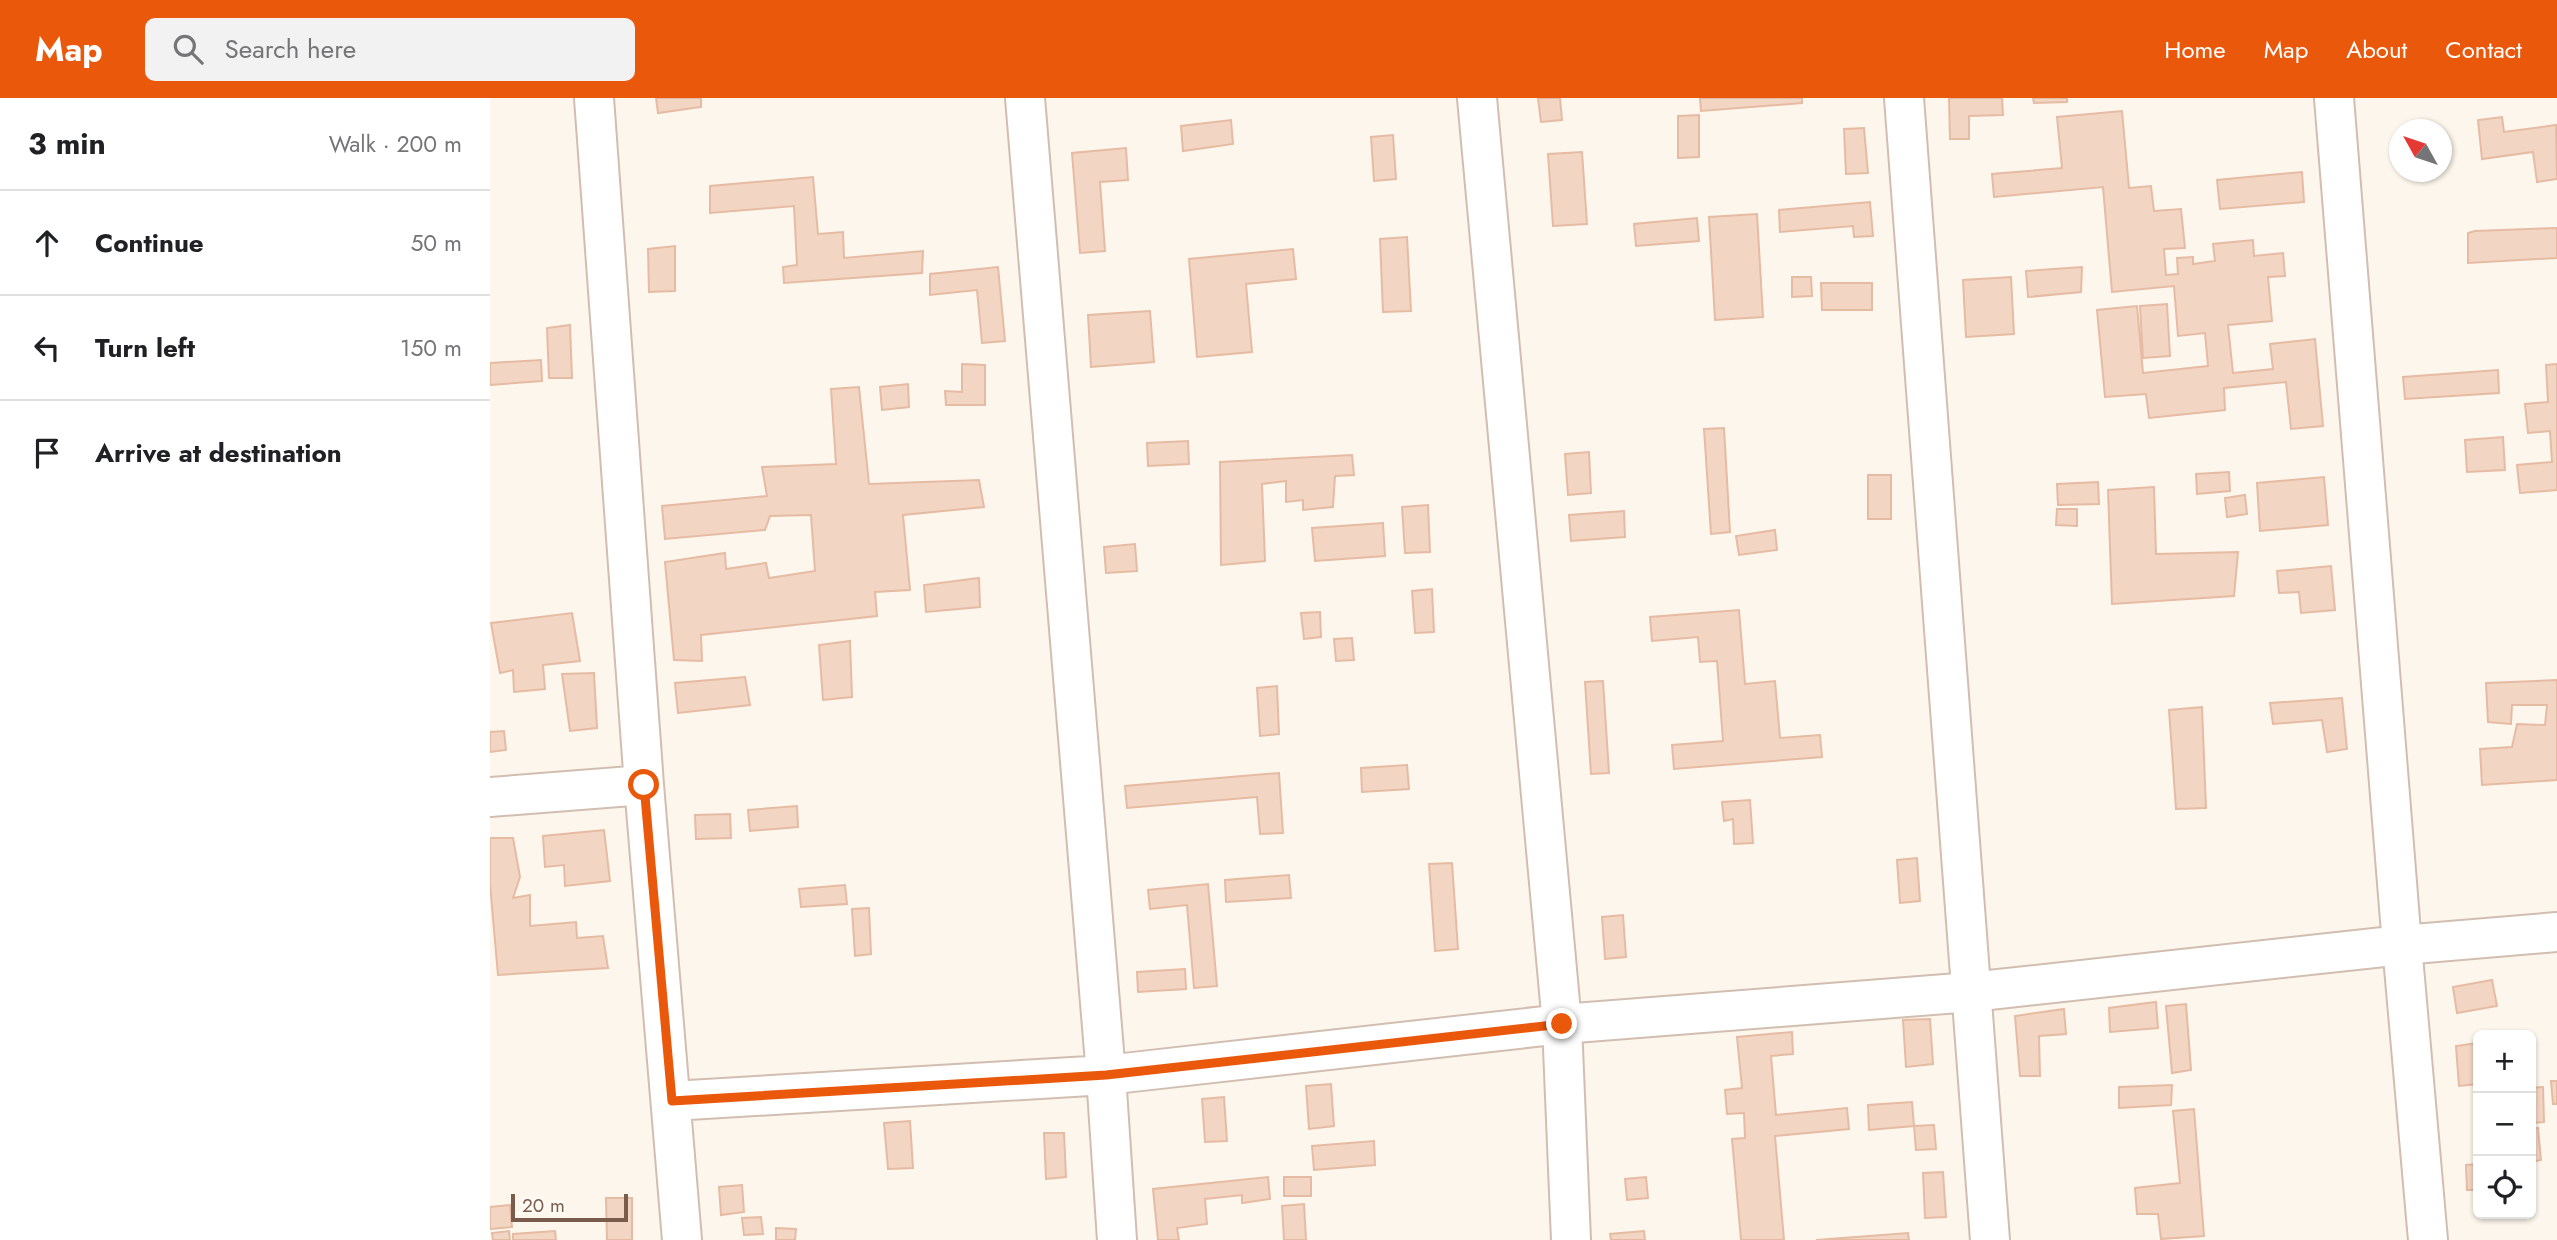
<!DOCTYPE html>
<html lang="en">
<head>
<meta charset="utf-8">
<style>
  :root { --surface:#fff; --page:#f2f2f2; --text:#202124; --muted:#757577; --line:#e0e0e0; --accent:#ea580c }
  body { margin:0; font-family:Jost,sans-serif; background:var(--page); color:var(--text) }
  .controls { position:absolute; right:21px; bottom:21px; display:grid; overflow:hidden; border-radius:10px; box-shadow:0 2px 5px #0004 }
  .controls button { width:63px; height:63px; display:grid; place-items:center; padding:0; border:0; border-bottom:2px solid var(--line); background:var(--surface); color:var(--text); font:35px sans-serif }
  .compass { position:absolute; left:1899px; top:21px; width:63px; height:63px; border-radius:50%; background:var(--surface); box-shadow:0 2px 5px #0004; rotate:310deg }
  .scale { position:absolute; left:21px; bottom:18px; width:117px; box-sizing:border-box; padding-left:7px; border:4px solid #7a5c4d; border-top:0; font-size:19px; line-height:24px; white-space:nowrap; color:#7a5c4d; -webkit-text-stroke:5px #fffaf3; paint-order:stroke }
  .stop { position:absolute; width:21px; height:21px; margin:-16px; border:5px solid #ea580c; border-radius:50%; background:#fff }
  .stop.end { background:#ea580c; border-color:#fff; box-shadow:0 2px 7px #0008 }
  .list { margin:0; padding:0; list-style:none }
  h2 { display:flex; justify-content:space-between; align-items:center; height:91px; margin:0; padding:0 28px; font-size:30px }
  h2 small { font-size:23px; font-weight:400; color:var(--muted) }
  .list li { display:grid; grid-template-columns:46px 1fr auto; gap:21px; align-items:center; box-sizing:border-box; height:105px; padding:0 28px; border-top:2px solid var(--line) }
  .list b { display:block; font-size:26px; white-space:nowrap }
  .list em { font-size:23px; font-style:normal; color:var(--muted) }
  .icon { flex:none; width:38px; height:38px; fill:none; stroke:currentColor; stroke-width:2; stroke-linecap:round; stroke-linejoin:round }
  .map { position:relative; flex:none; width:2067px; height:1142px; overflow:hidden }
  header { display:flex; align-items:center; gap:42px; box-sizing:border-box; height:98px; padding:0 35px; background:var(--accent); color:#fff }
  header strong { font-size:33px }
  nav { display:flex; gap:38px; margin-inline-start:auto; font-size:24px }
  .search { width:490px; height:63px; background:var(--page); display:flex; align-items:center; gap:18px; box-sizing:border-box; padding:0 24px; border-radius:10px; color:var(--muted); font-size:26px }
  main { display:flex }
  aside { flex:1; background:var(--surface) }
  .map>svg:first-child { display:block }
  .building { fill:#f3d5c3; stroke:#e6bba3; stroke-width:2 }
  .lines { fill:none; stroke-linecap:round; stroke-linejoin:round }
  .street-casing { stroke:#d1beb0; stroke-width:42 }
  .street { stroke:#fff; stroke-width:38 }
  .route { stroke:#ea580c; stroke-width:9 }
</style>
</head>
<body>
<header>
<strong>Map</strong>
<div class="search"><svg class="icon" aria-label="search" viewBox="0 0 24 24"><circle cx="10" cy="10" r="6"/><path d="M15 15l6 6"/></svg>Search here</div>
<nav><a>Home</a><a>Map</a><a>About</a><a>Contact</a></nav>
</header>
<main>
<aside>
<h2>3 min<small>Walk · 200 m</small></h2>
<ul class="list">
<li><svg class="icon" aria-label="ahead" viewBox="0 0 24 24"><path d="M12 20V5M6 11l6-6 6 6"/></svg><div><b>Continue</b></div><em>50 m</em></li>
<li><svg class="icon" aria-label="left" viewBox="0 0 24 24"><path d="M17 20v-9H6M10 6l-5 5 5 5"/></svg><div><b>Turn left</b></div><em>150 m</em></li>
<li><svg class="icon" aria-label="arrive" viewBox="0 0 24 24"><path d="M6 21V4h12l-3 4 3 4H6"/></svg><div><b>Arrive at destination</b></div></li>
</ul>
</aside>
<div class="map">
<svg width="2067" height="1142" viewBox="0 0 2067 1142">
  <rect width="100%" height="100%" fill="#fdf6ec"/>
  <path class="building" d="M166,0h45v9l-43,6z
    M1048,0h22l2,22 -21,2z
    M1210,0h102v5l-101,8z
    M1459,0h53l1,17 -34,1v23h-19z
    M1543,0h34v4l-33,1z
    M1632,13l7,77 22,-2 3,25 27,-2 4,39 -21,1 2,26 12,-1 -1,-16 16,-1v7l22,-3 -2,-17 40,-4 1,16 29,-3 2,23 -17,1 4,44 -44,4 5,48 40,-4 -3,-25 45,-5 8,87 -32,3 -5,-47 -62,6 1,22 -76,8 -3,-24 -41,3 -8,-87 40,-4 6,67 65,-7 -3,-33 -27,3 -4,-50 -62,6 -9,-105 -109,10 -2,-23 70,-6 -5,-51z
    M1209,17v42l-21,1v-42z
    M2012,19l2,15 52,-7 1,54 -20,3 -4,-30 -51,7 -4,-39z
    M741,22l2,24 -50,7 -2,-25z
    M1374,30l4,45 -22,1 -2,-45z
    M903,37l3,44 -22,2 -3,-44z
    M636,50l2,32 -28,2 5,69 -25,2 -8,-100z
    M1092,54l5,72 -34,2 -5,-72z
    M1812,74l2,30 -84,7 -3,-29z
    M323,79l5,57 25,-2 1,26 79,-7 -1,22 -138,10 -1,-16 14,-2 -3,-59 -84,7v-27z
    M1380,104l3,34 -19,1 -1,-11 -73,6 -1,-22z
    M1267,116l6,103 -48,3 -6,-103z
    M1207,120l2,23 -63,5 -2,-22z
    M2067,130v30l-89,5v-30l7,-2z
    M917,139l4,74 -28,1 -3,-73z
    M185,148v45l-26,1 -1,-43z
    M803,151l3,30 -50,5 6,68 -55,5 -8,-98z
    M508,169l7,74 -23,2 -5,-53 -47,5v-21z
    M1592,169l-1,25 -53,5 -2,-26z
    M1302,179h19l1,19 -20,1z
    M1521,179l3,57 -48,3 -3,-57z
    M1331,185h51v27h-50z
    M1677,206l3,52 -27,2 -3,-52z
    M660,213l4,51 -63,5 -3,-52z
    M80,227l2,53h-23l-2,-50z
    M51,262l1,21 -52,4v-22z
    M472,266l23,1v40h-39l-1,-14 17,1z
    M2067,266v126l-37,3 -3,-28 35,-3 -2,-31 -22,2 -3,-29 23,-2 -2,-37z
    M2008,272l1,23 -94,6 -2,-22z
    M418,286l1,23 -27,3 -2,-23z
    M369,289l10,97 110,-4 5,27 -81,8 7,75 -35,2 2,24 -176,19 1,26 -28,-1 -9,-98 60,-9 1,16 40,-6 3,15 46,-7 -4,-56 -41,1 -5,14 -100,9 -3,-33 105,-10 -5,-29 74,-3 -5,-75z
    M1234,330l6,104 -19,2 -7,-105z
    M2013,339l2,33 -38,2 -2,-32z
    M698,343l1,23 -41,2 -1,-23z
    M1099,354l2,41 -23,2 -3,-41z
    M862,357l2,20 -19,1 -2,31 -30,3v-10l-17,2v-21l-24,3 3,77 -44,4 -1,-103z
    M1739,374l1,19 -33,3 -1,-20z
    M1378,377h23v44h-23z
    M1834,379l4,48 -68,6 -3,-48z
    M1608,384l1,22 -41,1 -1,-21z
    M1664,389l2,67 82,-2 -4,44 -122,8 -4,-114z
    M1755,397l2,19 -20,3 -2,-19z
    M938,407l2,47 -25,1 -3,-46z
    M1567,411h20v17l-21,-1z
    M1134,413l1,26 -54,4 -2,-26z
    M893,425l2,33 -70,5 -3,-33z
    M1285,432l2,20 -38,5 -3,-19z
    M645,446l2,27 -31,2 -2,-26z
    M1841,468l4,44 -34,3 -2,-21 -20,1 -2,-22z
    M489,480l1,29 -54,5 -2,-27z
    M942,491l2,43 -19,1 -3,-42z
    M1249,512l6,74 30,-3 5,57 40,-3 2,22 -148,12 -2,-24 51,-4 -6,-80 -17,1 -2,-25 -46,4 -2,-24z
    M830,514l1,25 -17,2 -3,-26z
    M82,515l8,48 -37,4 2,24 -31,3 -1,-22 -13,3 -9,-50z
    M862,540l2,22 -18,1 -2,-22z
    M360,543l2,56 -29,3 -4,-55z
    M104,575l3,55 -27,3 -8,-57z
    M255,579l5,28 -72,8 -3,-30z
    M2067,582v100l-75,5 -2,-36 32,-2 5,-23 28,1 2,-20h-35l-1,19 -23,-2 -2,-39z
    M1113,583l6,92 -18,1 -6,-92z
    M787,588l2,48 -19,2 -3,-48z
    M1852,600l5,51 -20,3 -5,-32 -49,4 -3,-21z
    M1712,609l4,101 -30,1 -7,-99z
    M14,633l2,19 -16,2v-20z
    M917,667l2,24 -47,3 -1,-24z
    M789,675l4,60 -23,1 -3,-37 -130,11 -2,-22z
    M1260,702l3,43 -19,1 -1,-25 -9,2 -2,-19z
    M307,708l1,21 -48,4 -2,-21z
    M240,716l1,24 -35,1 -1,-24z
    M114,732l6,51 -45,5 -1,-21 -19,2 -2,-31z
    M0,740h23l7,39 -7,21 17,-3v31l46,-4 1,16 26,-2 5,32 -110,7 -8,-91z
    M1427,760l3,43 -20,2 -3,-43z
    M962,765l6,86 -23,2 -6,-87z
    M799,777l2,23 -65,4 -1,-22z
    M718,786l9,102 -23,2 -7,-83 -37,4 -2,-19z
    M355,787l2,19 -46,3 -2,-18z
    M379,810l2,46 -16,2 -3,-47z
    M1133,817l3,42 -21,2 -3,-42z
    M695,871l1,20 -48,3 -1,-20z
    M2002,882l5,26 -40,7 -4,-26z
    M1666,904l2,26 -48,4 -1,-24z
    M1696,906l5,66 -19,3 -6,-67z
    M1574,911l2,25 -27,2 1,40h-20l-5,-60z
    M1440,921l3,45 -27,3 -3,-47z
    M1302,934l1,22 -22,2 5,59 71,-7 2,21 -74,7 9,104h-43l-9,-101 13,-1 -1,-25 -17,1 -2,-24 17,-2 -5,-51z
    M1988,945v41l-19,2 -3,-40z
    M2061,983h6v23h-4z
    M841,986l3,42 -25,3 -3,-43z
    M1682,987l-1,20 -52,3v-21z
    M2053,989l1,35 -13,1v-35z
    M734,999l3,44 -22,1 -3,-43z
    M1422,1004l2,24 -45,4 -1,-25z
    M1704,1011l10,127 -43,3 -3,-25h-21l-2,-26 45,-5 -7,-72z
    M420,1023l3,47 -25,1 -4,-46z
    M1444,1027l2,24 -20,1 -2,-24z
    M2048,1030l3,32 -10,2v-33z
    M554,1035h20l2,44 -20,2z
    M884,1043l1,24 -61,5 -2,-24z
    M1988,1066v26h-11l-1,-25z
    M1453,1074l3,45 -21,1 -2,-45z
    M778,1079l2,22 -28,4v-8l-37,4 2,25 -30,4 2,12h-21l-5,-51z
    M794,1079h27v19h-27z
    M1156,1079l2,21 -21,2 -2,-21z
    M252,1087l2,27 -23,3 -2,-28z
    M116,1100h26v42h-25z
    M814,1106l2,36h-22l-2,-34z
    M20,1107l2,22 -22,2v-22z
    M271,1119l2,17 -19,1 -2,-17z
    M286,1130l20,1 -1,11h-19z
    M19,1133l1,9h-17l-1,-7z
    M65,1133l1,9h-43v-6z
    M1154,1133l1,9h-34l-1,-6z
    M1418,1135l1,7h-93z"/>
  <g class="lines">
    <g class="street-casing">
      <path id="street" d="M104,0l50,687 38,455
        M535,0l81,977 11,165
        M987,0l85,926 9,216
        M1414,0l86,1142
        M1844,0l68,847 26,295
        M0,699l154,-12
        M182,1003l434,-26 456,-51 409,-32 431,-47 155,-13"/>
    </g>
    <use href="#street" class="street"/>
  </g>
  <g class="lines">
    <path class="route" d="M154,687l28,316 434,-26 456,-51"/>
  </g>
</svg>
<div class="controls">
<button>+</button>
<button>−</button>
<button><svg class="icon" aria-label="locate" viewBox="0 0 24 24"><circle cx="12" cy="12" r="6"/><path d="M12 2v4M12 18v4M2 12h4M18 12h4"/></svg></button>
</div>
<svg class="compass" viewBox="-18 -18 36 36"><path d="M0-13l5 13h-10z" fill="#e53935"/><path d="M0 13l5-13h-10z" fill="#757577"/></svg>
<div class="scale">20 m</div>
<div class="stop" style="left:154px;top:687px"></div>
<div class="stop end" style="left:1072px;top:926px"></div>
</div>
</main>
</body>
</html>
